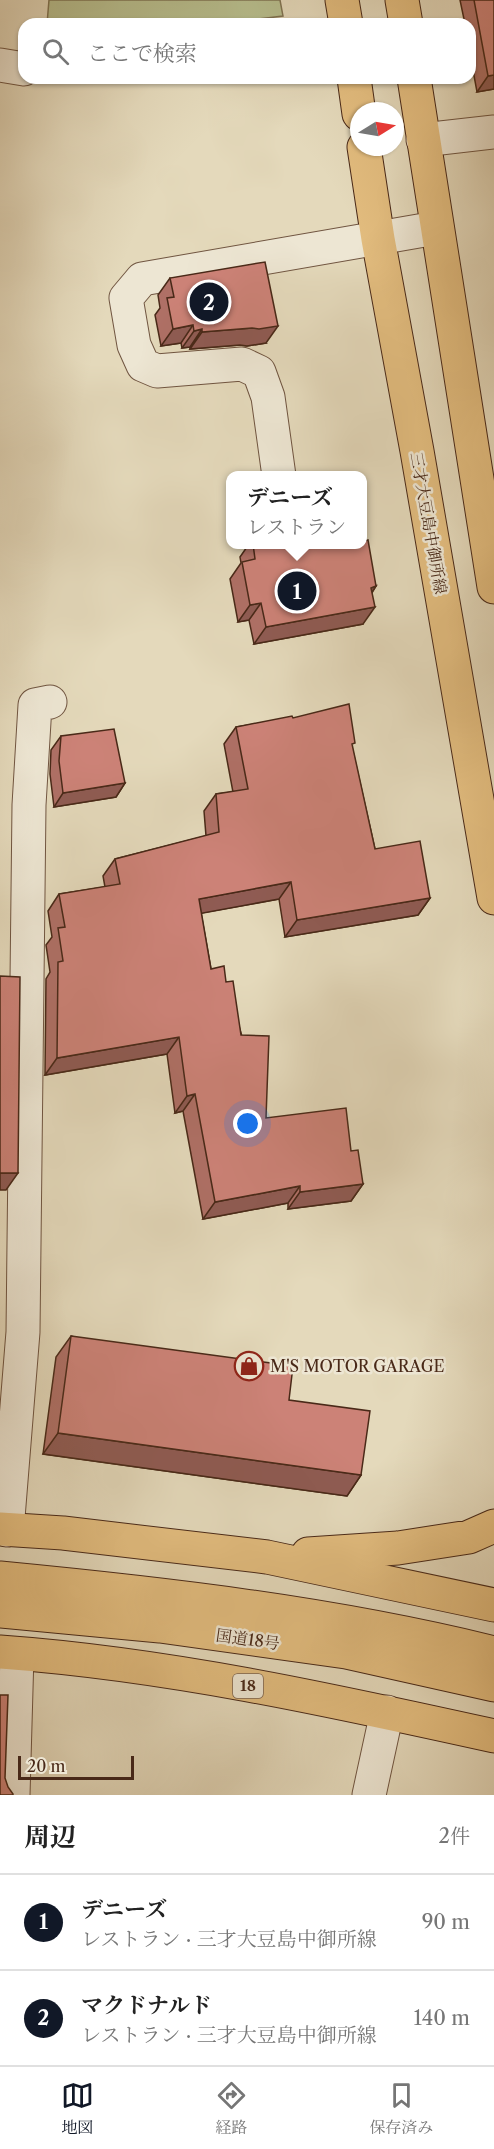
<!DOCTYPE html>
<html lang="ja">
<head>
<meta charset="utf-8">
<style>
  :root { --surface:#fff; --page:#f6f6f6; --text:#222; --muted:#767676; --line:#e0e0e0; --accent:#111827 }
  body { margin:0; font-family:"Libre Caslon Text","Noto Serif JP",serif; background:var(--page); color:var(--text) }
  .compass { position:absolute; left:350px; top:102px; width:54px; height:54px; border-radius:50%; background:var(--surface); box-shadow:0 2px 4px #0004; rotate:79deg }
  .scale { position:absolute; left:18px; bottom:15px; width:116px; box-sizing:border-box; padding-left:6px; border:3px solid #492918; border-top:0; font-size:16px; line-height:21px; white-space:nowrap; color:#492918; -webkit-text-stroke:4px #ede6d3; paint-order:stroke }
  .you { position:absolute; left:248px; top:1124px; width:21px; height:21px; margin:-15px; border:4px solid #fff; border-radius:50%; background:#1a73e8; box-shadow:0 0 0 9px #1a73e833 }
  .badge { display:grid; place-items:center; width:39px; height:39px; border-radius:50%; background:var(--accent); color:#fff; font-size:20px; font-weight:700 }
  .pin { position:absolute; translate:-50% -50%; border:3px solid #fff; box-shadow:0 2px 6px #0006 }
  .popup { position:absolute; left:226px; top:471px; width:141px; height:78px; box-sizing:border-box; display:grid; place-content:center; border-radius:12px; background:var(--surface); filter:drop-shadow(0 2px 4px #0005); font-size:20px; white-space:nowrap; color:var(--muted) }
  .popup b { font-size:22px; color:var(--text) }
  .popup::after { content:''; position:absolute; left:50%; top:100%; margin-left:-12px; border:12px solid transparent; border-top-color:var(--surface) }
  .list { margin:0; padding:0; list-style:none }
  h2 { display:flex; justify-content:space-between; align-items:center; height:78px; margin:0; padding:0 24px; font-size:26px }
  h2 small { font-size:20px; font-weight:400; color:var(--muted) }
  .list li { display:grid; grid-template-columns:39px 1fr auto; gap:18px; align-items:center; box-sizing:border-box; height:96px; padding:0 24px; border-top:2px solid var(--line) }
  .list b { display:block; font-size:22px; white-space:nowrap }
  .list p { margin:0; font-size:20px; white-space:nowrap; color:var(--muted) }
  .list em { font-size:20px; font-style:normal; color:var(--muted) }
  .icon { flex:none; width:33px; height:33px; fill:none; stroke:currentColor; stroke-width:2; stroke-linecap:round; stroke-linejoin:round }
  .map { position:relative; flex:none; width:494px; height:1795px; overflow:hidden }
  .search { position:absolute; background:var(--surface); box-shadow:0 2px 4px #0004; left:18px; right:18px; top:18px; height:66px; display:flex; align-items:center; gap:15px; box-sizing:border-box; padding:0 21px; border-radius:18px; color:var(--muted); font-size:22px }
  .sheet { height:270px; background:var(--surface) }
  nav { display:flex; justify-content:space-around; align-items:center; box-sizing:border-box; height:84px; border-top:2px solid var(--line); background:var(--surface); font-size:16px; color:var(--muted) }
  nav a { display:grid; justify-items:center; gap:3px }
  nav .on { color:var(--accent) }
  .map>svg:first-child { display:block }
  .green { fill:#b7be8e; stroke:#807453; stroke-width:1.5 }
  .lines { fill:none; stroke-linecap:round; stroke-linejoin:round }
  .minor-casing { stroke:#705541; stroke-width:35 }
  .major-casing { stroke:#492918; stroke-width:35 }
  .highway-casing { stroke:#492918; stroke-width:35 }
  .minor { stroke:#ede6d3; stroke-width:33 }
  .major { stroke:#e2bc7e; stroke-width:33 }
  .highway { stroke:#e2bc7e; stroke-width:33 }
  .wall { fill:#af7066; stroke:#492918; stroke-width:1.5 }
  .shaded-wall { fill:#8f5b53; stroke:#492918; stroke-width:1.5 }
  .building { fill:#cc8277; stroke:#492918; stroke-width:1.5 }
  .labels { text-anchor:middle; stroke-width:5; stroke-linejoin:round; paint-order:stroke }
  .shield { fill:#ede6d3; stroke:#7a6250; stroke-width:1.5 }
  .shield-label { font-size:15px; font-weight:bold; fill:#492918 }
  .street-label { font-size:16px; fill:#492918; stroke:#ede6d3 }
  .poi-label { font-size:16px; fill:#492918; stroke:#ede6d3; text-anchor:start }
</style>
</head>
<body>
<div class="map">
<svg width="494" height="1795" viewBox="0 0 494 1795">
  <rect width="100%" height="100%" fill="#e4d9bb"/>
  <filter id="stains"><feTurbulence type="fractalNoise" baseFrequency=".00333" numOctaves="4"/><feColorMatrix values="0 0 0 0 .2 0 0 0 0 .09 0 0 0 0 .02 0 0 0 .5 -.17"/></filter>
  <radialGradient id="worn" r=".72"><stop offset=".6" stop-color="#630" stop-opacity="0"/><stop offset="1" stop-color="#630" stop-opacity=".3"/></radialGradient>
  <path class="green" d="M49,0h231l3,16 -68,8h-168z"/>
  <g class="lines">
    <g class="minor-casing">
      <path id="minor" d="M0,65l24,4
        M423,140l71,-8
        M279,476l-11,-79 -9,-25 -17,-8 -85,7 -14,-6 -9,-20 -8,-47 16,-19 294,-51
        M7,1530l16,-198 6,-527 6,-100 15,-3
        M13,1795l4,-141
        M369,1795l18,-83"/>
    </g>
    <g class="major-casing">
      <path id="major" d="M342,0l4,24
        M402,0l4,24
        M354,78l5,36
        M414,78l80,509
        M364,147l14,92 39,212 77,447"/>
    </g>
    <g class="highway-casing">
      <path id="highway" d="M0,1529l63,4 204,24 227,48
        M308,1554l90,-6 71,-11 25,-11
        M0,1578c166,16 332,35 494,75
        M0,1611l160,15 186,26 148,33
        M0,1652c167,12 331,48 494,84"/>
    </g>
    <use href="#minor" class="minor"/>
    <use href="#major" class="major"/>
    <use href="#highway" class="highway"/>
  </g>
  <path class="wall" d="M460,0h34v89l-17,3 -7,-38v-30h-5z
    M170,278l96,65 -19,3 -7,-1 -50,4v-2l-8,1 -1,-5 -20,3 -6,-31 5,-7 -2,-13z
    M249,544h114l13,42 -4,7 -9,31 -109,20 -5,-24 -11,2 -8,-43 11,-16 -1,-6z
    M293,718l59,29 23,102 55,49 -12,17 -133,22 -6,-38 -78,14 10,56 15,13 40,136 85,33 12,33 -12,17 -63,8v-6l-85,16 -20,-108 -8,2 -8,-59 -122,21 1,-96 4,-7 -4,-27 6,-8 -4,-26 11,-17 46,-7 -2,-11 12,-17 91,-23 -2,-25 12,-17 17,-2 -9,-48 12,-17z
    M61,736l64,47 -9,14 -62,10 -4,-33 1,-24z
    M71,1336l218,64 72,75 -14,21 -304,-42 13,-97z"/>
  <path class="shaded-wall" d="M494,75v14l-17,3 11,-16z
    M193,325l-12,18 -20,3 12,-17z
    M278,326l-12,17 -19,3 -7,-1 -50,4 12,-17z
    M202,329l-12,18 -8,1 12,-17z
    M376,586l-12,18 7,-16z
    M261,603l-12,17 -11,2 12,-17z
    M375,607l-12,17 -109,20 12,-17z
    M125,783l-9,14 -62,10 9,-14z
    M291,882l-12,17 -92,17 12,-17z
    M430,898l-12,17 -133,22 12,-17z
    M179,1037l-12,17 -122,21 12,-17z
    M195,1094l-12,17 -8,2 12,-17z
    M0,1173h18l-12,17h-6z
    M363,1184l-12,17 -63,8 12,-17z
    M300,1186l-12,17 -85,16 12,-17z
    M58,1433l303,42 -14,21 -304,-42z"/>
  <path class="building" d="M474,0h20v75l-6,1z
    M265,262l13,64 -19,3 -7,-1 -50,4v-3l-8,2 -1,-6 -20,4 -6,-31 7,-1 -4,-19z
    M363,534l1,7 4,-1 8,46 -5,2 4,19 -109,20 -5,-24 -11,2 -8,-43 13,-3 -2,-15h110z
    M349,704l6,39 -3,1 23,105 45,-8 10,57 -133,22 -6,-38 -92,17 12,70 13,-3 2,16 7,-1 8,54 28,1 -3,82 80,-10 5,43 7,-1 5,34 -63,8v-6l-85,16 -20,-108 -8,2 -8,-59 -122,21 1,-96 5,-1 -5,-33 7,-1 -6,-33 61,-10 -5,-25 104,-27 -3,-38 32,-5 -12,-62 56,-11 1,2z
    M114,729l11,54 -62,10 -4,-32 2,-25z
    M0,976l20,1 -2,196h-18z
    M71,1336l222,30 -4,34 81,11 -9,64 -303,-42z
    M0,1695h8l-3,83 3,9 5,7v1h-13z"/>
  <defs>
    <g id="shop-ring" transform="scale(1.5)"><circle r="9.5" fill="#ede6d3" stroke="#8f2418" stroke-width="1.5"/><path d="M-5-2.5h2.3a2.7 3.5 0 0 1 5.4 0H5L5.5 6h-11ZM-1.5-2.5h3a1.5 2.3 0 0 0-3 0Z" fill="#8f2418"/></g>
  </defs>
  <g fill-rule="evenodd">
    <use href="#shop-ring" x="249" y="1366"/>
  </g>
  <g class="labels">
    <rect class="shield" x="233" y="1674" width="30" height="24" rx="4.5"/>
    <g class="shield-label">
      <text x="248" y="1691">18</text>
    </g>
    <g class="street-label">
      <text transform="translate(429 523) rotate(80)" y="6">三才大豆島中御所線</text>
      <text transform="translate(248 1639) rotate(8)" y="6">国道18号</text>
    </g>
    <g class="poi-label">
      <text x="270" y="1372">M'S MOTOR GARAGE</text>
    </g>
  </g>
  <rect width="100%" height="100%" filter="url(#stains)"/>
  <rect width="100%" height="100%" fill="url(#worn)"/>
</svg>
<svg class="compass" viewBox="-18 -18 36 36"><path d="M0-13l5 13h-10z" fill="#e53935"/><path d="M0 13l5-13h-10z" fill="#767676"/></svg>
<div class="scale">20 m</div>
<div class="you"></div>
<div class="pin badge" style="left:297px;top:591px">1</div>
<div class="popup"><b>デニーズ</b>レストラン</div>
<div class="pin badge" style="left:209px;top:302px">2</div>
<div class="search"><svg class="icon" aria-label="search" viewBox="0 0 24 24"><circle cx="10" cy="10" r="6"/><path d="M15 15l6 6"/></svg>ここで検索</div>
</div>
<section class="sheet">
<h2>周辺<small>2件</small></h2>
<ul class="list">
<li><span class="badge">1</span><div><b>デニーズ</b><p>レストラン · 三才大豆島中御所線</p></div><em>90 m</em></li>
<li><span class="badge">2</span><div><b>マクドナルド</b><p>レストラン · 三才大豆島中御所線</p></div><em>140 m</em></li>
</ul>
</section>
<nav>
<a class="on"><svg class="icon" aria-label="map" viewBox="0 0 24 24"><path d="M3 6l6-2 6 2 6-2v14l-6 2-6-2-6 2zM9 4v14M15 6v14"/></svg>地図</a>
<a><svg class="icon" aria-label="directions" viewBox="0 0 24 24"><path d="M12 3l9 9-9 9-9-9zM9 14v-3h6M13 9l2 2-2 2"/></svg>経路</a>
<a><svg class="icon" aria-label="saved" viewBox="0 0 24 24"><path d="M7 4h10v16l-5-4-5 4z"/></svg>保存済み</a>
</nav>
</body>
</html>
